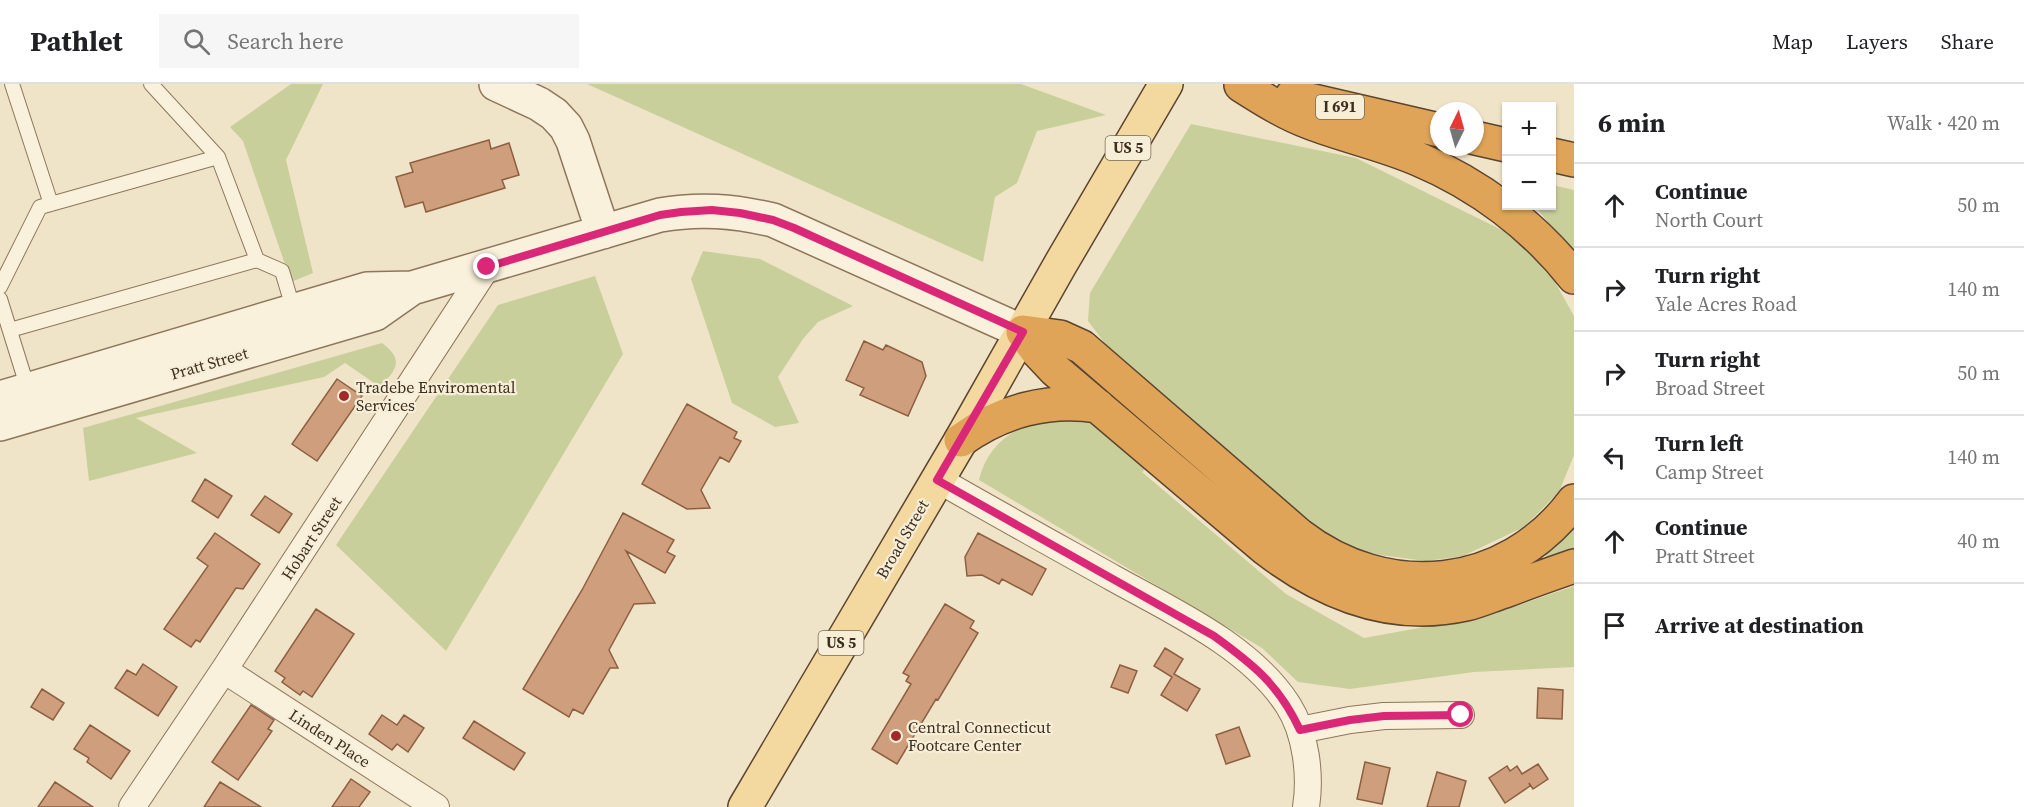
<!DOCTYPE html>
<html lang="en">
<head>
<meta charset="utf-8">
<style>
  :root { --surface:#fff; --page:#f6f6f6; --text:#202124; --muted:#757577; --line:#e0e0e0 }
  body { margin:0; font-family:"Source Serif 4",serif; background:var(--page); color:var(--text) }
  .controls { position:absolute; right:18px; top:18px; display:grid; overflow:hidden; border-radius:0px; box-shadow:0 2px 4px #0004 }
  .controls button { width:54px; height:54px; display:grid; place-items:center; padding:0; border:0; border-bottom:2px solid var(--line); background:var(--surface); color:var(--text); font:30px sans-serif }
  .compass { position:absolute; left:1430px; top:18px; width:54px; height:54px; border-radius:50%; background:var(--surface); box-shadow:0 2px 4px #0004; rotate:5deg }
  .stop { position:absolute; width:18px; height:18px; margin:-14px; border:4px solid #db2777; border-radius:50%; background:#fff }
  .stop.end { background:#db2777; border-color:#fff; box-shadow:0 2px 6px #0008 }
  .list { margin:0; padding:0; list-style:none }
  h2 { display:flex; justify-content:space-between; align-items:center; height:78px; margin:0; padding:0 24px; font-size:26px }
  h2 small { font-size:20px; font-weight:400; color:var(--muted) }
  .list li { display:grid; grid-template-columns:39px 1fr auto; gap:18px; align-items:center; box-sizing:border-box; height:84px; padding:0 24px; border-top:2px solid var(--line) }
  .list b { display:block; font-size:22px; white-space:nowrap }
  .list p { margin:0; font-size:20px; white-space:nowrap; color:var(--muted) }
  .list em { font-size:20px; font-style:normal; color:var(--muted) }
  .icon { flex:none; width:33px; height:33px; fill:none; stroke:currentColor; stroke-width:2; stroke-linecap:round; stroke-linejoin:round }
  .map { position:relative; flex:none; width:1574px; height:723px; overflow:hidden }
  header { display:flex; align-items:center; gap:36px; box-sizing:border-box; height:84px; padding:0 30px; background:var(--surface); border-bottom:2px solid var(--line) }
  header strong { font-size:28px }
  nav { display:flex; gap:33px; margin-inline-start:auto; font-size:21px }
  .search { width:420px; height:54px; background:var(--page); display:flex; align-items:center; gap:15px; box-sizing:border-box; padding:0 21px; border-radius:0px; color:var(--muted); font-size:22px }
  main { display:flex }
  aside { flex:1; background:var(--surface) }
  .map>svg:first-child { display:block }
  .green { fill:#c9cf9b }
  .building { fill:#cf9f7d; stroke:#8d5f41; stroke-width:1.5 }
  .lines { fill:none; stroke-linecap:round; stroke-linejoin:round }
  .service-casing { stroke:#8d765c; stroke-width:16 }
  .minor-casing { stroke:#8d765c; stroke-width:28 }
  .tertiary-casing { stroke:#8d765c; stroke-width:36 }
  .primary-casing { stroke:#5b4430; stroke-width:36 }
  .motorway-casing { stroke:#5b4430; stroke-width:36 }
  .service { stroke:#faf1dc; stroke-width:14 }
  .minor { stroke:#faf1dc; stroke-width:26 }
  .tertiary { stroke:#faf1dc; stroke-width:33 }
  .primary { stroke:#f3d9a0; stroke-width:33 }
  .motorway { stroke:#e0a458; stroke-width:33 }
  .route { stroke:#db2777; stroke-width:8 }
  .poi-dot { fill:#9e2a2b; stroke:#f7eed8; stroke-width:2 }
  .labels { text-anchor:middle; stroke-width:4.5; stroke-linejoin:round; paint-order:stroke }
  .shield { fill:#f7eed8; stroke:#756857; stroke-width:1.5 }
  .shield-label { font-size:15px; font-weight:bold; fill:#3d2e20 }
  .street-label { font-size:16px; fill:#3d2e20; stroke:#f7eed8 }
  .poi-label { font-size:16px; fill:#3d2e20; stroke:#f7eed8; text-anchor:start }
</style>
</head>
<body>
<header>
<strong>Pathlet</strong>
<div class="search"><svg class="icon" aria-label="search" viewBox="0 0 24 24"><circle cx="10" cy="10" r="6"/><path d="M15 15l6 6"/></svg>Search here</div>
<nav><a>Map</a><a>Layers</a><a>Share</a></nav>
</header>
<main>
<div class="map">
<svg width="1574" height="723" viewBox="0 0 1574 723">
  <rect width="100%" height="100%" fill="#f0e4c8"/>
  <path class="green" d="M291,0h32l-37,76 27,113 -22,9 -48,-141 -13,-14z
    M587,0h434l85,31 -69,16 -20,52 -22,14 -12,65z
    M1191,40l165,34 156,77 43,47 19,34v139l-15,37 -35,35 -61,29 -37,5 -61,-8 -39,-18 -55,-38 -158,-143 -25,-33 2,-28z
    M1552,101l22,5v65l-39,-49h17z
    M703,167l57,8 93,47 -35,16 -15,17 -25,38 21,46 -24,4 -43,-24 -41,-124z
    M595,192l28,78 -177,297 -110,-106 162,-240z
    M382,259c23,17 14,27 -2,44l-35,-24 -21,14 -188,41 61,35 -108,28 -6,-53z
    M1056,332l29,4 20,9 44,37 -7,6 144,122 78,44 126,-23 84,-29v81l-100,5 -124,17 -52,-7 -36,-34 -283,-168c6,-26 23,-45 48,-54 9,-4 20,-3 29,-4z
    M1574,437v31l-24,9 -12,-13z"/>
  <path class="building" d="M489,56l2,9 18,-6 10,32 -17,5 3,8 -79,24 -3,-10 -18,5 -9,-30 17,-5 -3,-9z
    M864,257l19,9 3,-5 36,17 4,14 -18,40 -48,-21 4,-7 -18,-8z
    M337,295l25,17 -45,65 -25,-17z
    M687,320l50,28 -3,6 7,3 -12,21 -9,-5 -19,33 9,18 -23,1 -45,-25z
    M205,395l27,17 -14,22 -26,-17z
    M265,412l27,18 -13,19 -28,-18z
    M623,429l51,27 -7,12 8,4 -10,17 -39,-22 29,52 -21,1 -25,46 9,18h-8l-27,46 -10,-5 -4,8 -46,-28 59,-99z
    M215,449l45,31 -17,25 -7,-1 -36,54 -4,-2 -5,7 -27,-18 44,-63 -11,-8z
    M978,449l68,36 -14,26 -30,-16 -3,5 -17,-9 -15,1 -2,-19z
    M945,520l29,17 -4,7 8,5 -40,67 -2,-1 -39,65 -25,-15 39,-65 -5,-3 3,-5 -6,-3z
    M316,525l38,25 -42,63 -9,-6 -3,4 -18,-13 3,-4 -10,-7z
    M1165,564l18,11 -9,15 26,15 -13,22 -26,-16 11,-18 -18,-11z
    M143,580l34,23 -19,29 -43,-28 12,-18 9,5z
    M1120,581l17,6 -9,22 -17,-6z
    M1538,604l25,2 -1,29 -25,-1z
    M42,605l22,14 -11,17 -22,-13z
    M251,621l23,15 -6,9 4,2 -34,49 -26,-18z
    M382,631l15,10 7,-10 20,13 -16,24 -11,-8 -5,6 -23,-16z
    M474,637l51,32 -11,17 -51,-32z
    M90,641l40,26 -19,28 -24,-17 2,-4 -15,-9z
    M1239,643l11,29 -24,8 -10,-29z
    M1365,678l25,6 -8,36 -25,-5z
    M1538,680l10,15 -15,10 -4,-6 1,3 -25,17 -16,-25 18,-12 3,5 7,-5 5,8z
    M1437,688l29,9 -7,26h-32z
    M351,695l19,13 -11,15h-27z
    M55,698l38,25h-55z
    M220,698l41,25h-57z"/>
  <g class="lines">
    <g class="service-casing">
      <path id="service" d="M12,0l39,120
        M151,0l67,73
        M257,176l25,11 12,40
        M0,203l40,-80 178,-50 39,103 -247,70
        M0,215l28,90"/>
    </g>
    <g class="minor-casing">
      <path id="minor" d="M937,395c59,34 117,66 176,99 59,33 137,68 175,127 18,28 23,70 18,102
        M224,586l212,137
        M1300,646l50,-10 34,-4 77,-1
        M132,723l92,-137 263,-403"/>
    </g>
    <g class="tertiary-casing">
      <path id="tertiary" d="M496,0l43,20 15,10 12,13 7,14 30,91
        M0,314l367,-109 45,-1 248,-73c40,-7 74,-4 113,5l250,112
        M0,340l375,-110 37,-26"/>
    </g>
    <g class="primary-casing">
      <path id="primary" d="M745,723l216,-367 99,-175 106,-181"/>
    </g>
    <g class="motorway-casing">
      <path id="motorway" d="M1241,1c22,14 44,28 68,37 36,14 74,22 109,37 60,25 116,67 156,118
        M1292,12l147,34
        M1475,54l31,7
        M1552,71l22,5
        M1023,248l37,5 22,10 217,188c88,68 207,57 275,-34
        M1023,248l15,20 17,18 211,179c59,45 125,72 200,55 13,-3 26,-9 39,-13 23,-9 46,-17 69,-25
        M961,356c40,-29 88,-42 137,-34"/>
    </g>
    <use href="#service" class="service"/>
    <use href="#minor" class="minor"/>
    <use href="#tertiary" class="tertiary"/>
    <use href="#primary" class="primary"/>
    <use href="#motorway" class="motorway"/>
  </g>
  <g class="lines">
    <path class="route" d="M487,183l173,-52 21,-3 31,-2 28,3 33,7 21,8 229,104 -86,148 277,156c40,29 65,49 86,94l50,-10 34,-4 77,-1"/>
  </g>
  <g class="poi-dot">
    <circle cx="344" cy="312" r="6"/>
    <circle cx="896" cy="652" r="6"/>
  </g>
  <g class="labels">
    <g class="shield">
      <rect x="1316" y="11" width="48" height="24" rx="4.5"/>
      <rect x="1105.5" y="52" width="45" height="24" rx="4.5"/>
      <rect x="818.5" y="547" width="45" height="24" rx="4.5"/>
    </g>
    <g class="shield-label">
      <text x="1340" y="28">I 691</text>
      <text x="1128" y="69">US 5</text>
      <text x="841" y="564">US 5</text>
    </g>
    <g class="street-label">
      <text transform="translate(209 279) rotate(-16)" y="6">Pratt Street</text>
      <text transform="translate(311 454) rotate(-57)" y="6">Hobart Street</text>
      <text transform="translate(902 455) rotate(-60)" y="6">Broad Street</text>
      <text transform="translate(330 654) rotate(33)" y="6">Linden Place</text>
    </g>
    <g class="poi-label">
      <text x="356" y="309">Tradebe Enviromental<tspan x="356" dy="18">Services</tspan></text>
      <text x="908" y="649">Central Connecticut<tspan x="908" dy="18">Footcare Center</tspan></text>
    </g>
  </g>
</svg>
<div class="controls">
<button>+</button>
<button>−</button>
</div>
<svg class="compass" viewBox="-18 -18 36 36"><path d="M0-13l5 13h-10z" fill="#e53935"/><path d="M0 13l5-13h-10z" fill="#757577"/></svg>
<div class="stop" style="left:1461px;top:631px"></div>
<div class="stop end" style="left:487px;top:183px"></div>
</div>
<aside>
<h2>6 min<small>Walk · 420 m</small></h2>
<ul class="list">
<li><svg class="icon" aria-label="ahead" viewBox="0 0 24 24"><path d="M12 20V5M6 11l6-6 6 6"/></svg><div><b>Continue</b><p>North Court</p></div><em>50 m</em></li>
<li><svg class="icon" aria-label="right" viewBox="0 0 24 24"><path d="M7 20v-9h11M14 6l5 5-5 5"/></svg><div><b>Turn right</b><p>Yale Acres Road</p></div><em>140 m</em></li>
<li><svg class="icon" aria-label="right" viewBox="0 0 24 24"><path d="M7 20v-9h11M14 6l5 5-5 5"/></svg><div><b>Turn right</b><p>Broad Street</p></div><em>50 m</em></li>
<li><svg class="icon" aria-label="left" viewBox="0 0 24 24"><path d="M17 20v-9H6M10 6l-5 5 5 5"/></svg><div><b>Turn left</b><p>Camp Street</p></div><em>140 m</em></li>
<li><svg class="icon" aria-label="ahead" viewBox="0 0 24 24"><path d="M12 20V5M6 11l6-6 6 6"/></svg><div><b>Continue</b><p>Pratt Street</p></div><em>40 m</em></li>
<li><svg class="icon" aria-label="arrive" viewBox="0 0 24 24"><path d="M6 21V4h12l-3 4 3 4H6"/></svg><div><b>Arrive at destination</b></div></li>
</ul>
</aside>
</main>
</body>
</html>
